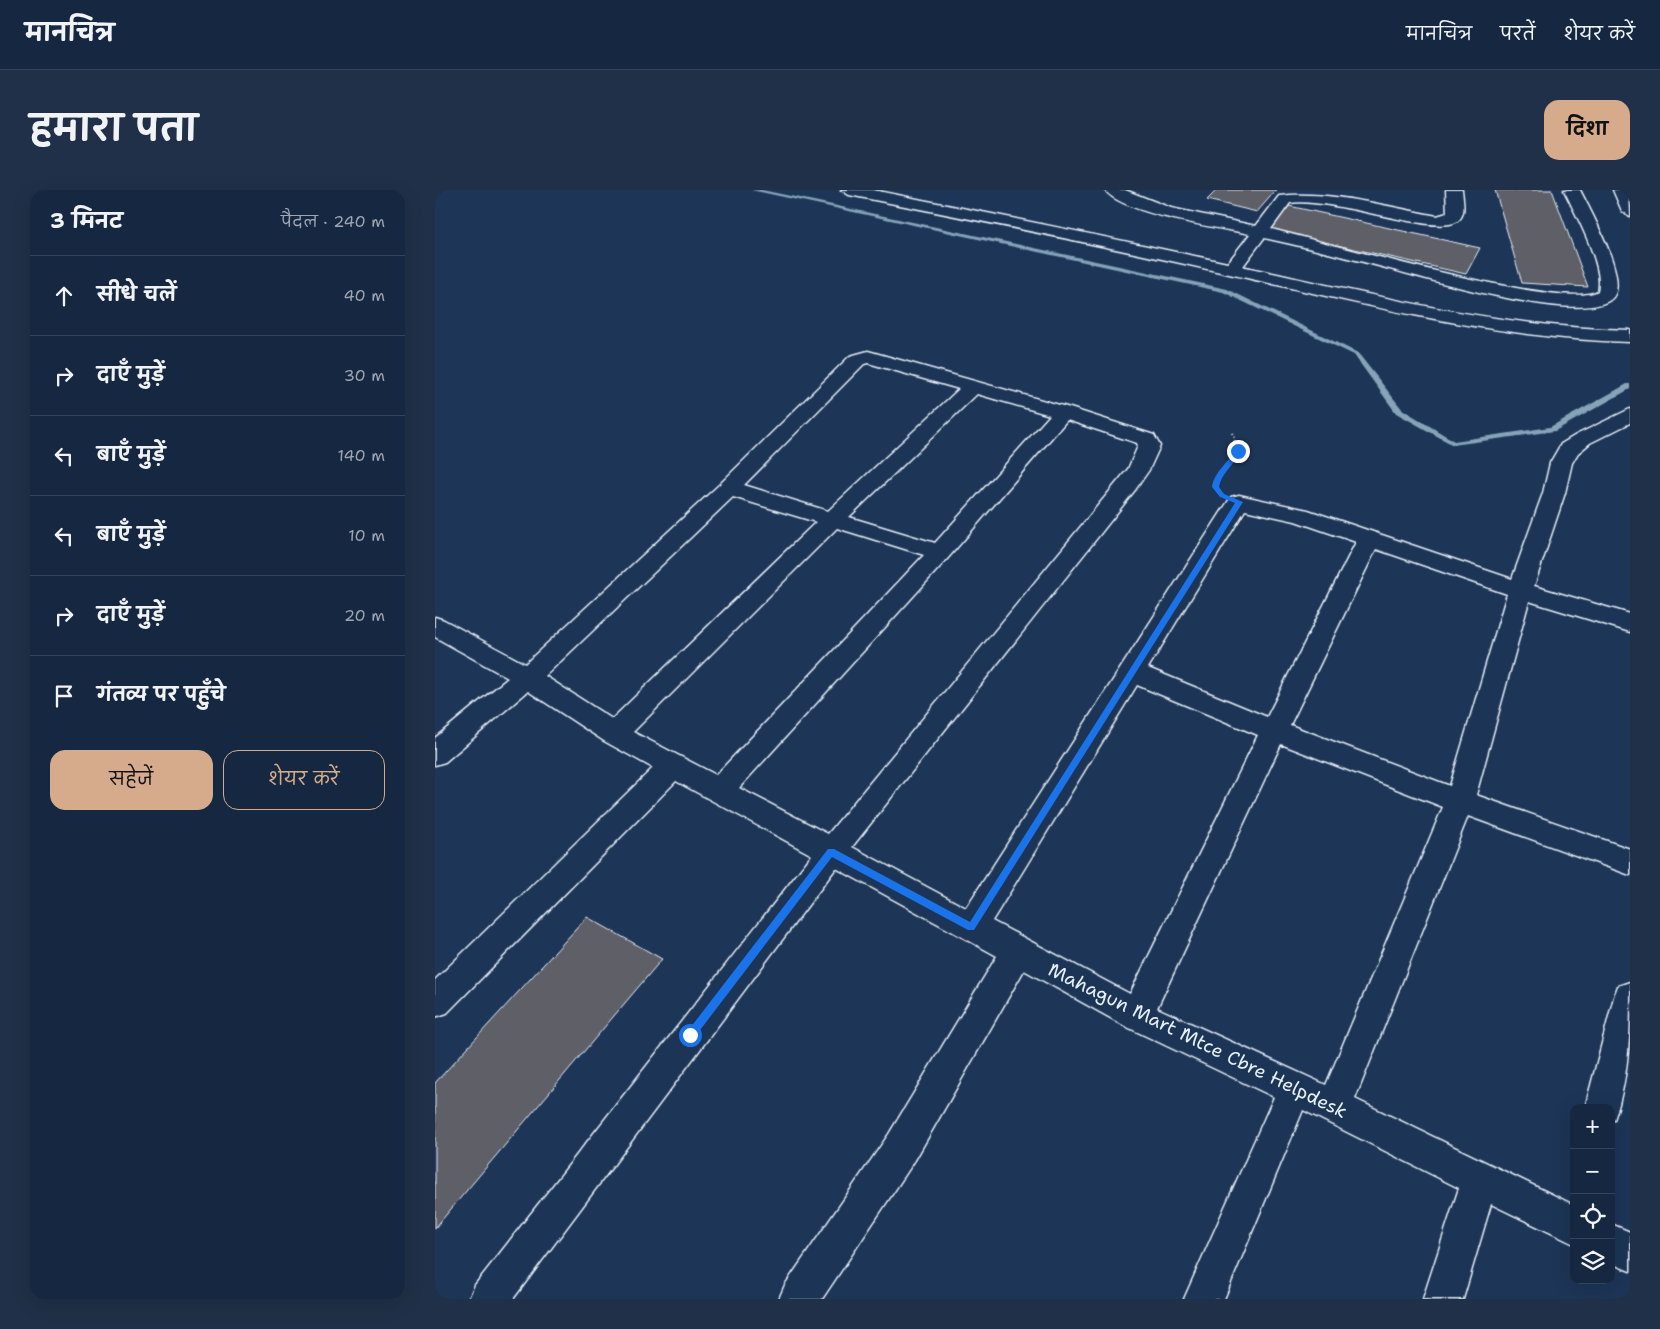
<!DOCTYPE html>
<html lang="hi">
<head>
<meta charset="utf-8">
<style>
  :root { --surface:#162841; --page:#1f3048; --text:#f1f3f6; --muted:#9ea6b1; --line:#35445a; --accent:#d6ab8b }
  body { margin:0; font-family:"Shantell Sans","Playpen Sans Deva",sans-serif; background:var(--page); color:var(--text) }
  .controls { position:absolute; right:15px; bottom:15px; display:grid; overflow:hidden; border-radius:10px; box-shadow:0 5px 20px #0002 }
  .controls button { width:45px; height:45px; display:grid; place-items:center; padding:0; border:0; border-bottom:1px solid var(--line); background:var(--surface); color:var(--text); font:25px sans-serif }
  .stop { position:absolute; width:15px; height:15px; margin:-11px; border:4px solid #1a73e8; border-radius:50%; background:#fff }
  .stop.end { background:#1a73e8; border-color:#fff; box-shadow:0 1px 5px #0008 }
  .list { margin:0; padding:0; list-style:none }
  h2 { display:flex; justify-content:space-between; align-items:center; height:65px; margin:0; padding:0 20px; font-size:21px }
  h2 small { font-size:16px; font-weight:400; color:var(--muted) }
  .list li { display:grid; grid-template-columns:32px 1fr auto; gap:15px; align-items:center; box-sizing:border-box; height:80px; padding:0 20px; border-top:1px solid var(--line) }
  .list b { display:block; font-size:19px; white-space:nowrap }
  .list em { font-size:16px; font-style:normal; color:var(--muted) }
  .actions { display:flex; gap:10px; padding:15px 20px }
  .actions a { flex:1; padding:11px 0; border:1px solid var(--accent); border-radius:15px; text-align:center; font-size:18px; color:var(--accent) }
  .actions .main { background:var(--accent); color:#111 }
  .icon { flex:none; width:28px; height:28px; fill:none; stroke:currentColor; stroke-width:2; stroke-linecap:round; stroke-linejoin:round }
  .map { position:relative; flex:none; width:1195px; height:1109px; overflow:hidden; border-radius:15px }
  header { display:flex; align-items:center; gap:30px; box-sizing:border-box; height:70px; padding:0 25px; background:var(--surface); border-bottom:1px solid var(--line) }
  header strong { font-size:24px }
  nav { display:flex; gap:28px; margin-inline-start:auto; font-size:18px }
  .intro { display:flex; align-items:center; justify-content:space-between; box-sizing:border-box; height:120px; padding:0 30px }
  h1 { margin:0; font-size:35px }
  .button { padding:12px 22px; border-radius:15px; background:var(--accent); color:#111; font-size:18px; font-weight:700 }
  main { display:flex; gap:30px; padding:0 30px }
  aside { flex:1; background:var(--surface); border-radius:15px; box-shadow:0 5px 20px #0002 }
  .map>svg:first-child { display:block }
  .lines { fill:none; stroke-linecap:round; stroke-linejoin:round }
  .stream { fill:#86a3b8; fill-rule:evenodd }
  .building { fill:#5e5f68; stroke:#e8f1f8 }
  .minor-casing { stroke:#e8f1f8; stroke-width:3 }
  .tertiary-casing { stroke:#e8f1f8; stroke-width:3 }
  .path { stroke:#e8f1f8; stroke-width:2.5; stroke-dasharray:1 3; stroke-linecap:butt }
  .minor { fill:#1d3557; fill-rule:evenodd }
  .tertiary { fill:#1d3557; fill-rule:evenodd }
  .route { fill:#1a73e8 }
  .labels { text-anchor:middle; stroke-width:4; stroke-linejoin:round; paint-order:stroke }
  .street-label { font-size:19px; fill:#e8f1f8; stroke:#1d3557 }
</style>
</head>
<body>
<header>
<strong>मानचित्र</strong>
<nav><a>मानचित्र</a><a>परतें</a><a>शेयर करें</a></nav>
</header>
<div class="intro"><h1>हमारा पता</h1><a class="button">दिशा</a></div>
<main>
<aside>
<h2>3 मिनट<small>पैदल · 240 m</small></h2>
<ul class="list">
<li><svg class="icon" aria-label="ahead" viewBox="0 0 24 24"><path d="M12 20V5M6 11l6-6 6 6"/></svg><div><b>सीधे चलें</b></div><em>40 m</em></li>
<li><svg class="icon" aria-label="right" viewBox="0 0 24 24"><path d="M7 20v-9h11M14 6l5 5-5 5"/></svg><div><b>दाएँ मुड़ें</b></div><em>30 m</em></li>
<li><svg class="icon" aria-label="left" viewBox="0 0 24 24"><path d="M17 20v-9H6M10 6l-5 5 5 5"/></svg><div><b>बाएँ मुड़ें</b></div><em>140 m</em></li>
<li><svg class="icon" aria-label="left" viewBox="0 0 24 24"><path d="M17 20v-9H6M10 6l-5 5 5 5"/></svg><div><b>बाएँ मुड़ें</b></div><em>10 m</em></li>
<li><svg class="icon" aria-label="right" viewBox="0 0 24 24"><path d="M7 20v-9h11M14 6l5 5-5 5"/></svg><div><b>दाएँ मुड़ें</b></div><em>20 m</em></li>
<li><svg class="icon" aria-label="arrive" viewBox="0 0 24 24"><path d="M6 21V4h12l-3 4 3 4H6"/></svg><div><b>गंतव्य पर पहुँचे</b></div></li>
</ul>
<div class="actions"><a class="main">सहेजें</a><a>शेयर करें</a></div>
</aside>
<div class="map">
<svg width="1195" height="1109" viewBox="0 0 1195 1109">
  <rect width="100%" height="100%" fill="#1d3557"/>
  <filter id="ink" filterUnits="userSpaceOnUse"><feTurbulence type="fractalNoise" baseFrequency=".02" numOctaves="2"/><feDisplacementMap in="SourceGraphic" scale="10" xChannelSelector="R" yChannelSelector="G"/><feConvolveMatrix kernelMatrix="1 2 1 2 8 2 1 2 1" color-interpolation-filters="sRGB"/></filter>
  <g filter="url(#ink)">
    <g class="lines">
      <path class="stream" d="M316,0h11l465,99 131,64 44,56 52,32 96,-14 77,-43h3v5l-75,42 -102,14 -57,-32 -42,-58 -131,-63z"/>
    </g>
    <path class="building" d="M782,0h59l-19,22 -50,-12z
      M1060,0h57l36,97 -66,-4z
      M854,16l191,42 -14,26 -196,-44z
      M152,727l75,42 -227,269v-145z"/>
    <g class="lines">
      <g class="minor-casing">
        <path id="minor" d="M670,0h20l46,18 85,18 23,-30c48,-6 111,11 158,20l10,-3 -1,-23h16c1,10 5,26 -6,32 -24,13 -125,-25 -166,-19l-19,26c51,12 294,83 327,62 7,-24 -23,-78 -34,-101h16c10,20 47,86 34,106 -22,33 -192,-19 -228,-28 -40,-11 -81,-21 -122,-30l-26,35h-12l-3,-4 27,-35c-30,-6 -128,-20 -145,-44z
          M433,161l202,57 84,27 6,11 -11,24 -14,20 -283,357 114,61 265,-411 8,-2 69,15 204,69 31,-86 7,-30 11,-19 15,-9 54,-26v14l-40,20 -12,10 -6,10 -7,30 -31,93 96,28v18l-101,-31 -53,194 154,54v26l-162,-59 -113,283 219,106v39l-83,-40 -28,95h-40l36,-111 -156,-78 -79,189h-40l90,-202 -149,-71 -101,-56 -109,190 -93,139h-43l6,-14 104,-151 108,-178 -161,-88 -323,431h-44l6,-14 337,-430 -136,-74 -229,232 -12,4v-37l218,-212 -49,-27 -76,-50 -83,71 -10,3v-27l73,-60 -73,-41v-20l9,3 81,44 196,-181 129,-127zM433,173l91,26 -131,122 -84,-26 120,-121zM542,204l73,21 -115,128 -86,-26zM632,230l70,23 1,3 -10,23 -300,365 -89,-46 209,-230zM298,307l83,25 -204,197 -67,-43zM810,320l50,11 61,21 -89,175 -119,-49zM402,338l87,27 -208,220 -83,-43zM941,359l131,45 -57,192 -160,-61zM702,495l121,50 -128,259 -138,-73zM846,554l162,63 -117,278 -169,-77z
          M1195,792c0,48 0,93 -16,138l-3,2v-14h-26l29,-111 4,-11z
          M1176,1034l19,8v39l-19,-8z"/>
      </g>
      <g class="tertiary-casing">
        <path id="tertiary" d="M406,0h32c123,25 246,49 368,76 128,28 258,62 389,64v12c-134,-3 -271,-39 -401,-68 -126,-29 -253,-54 -380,-79z
          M1178,0h16l1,26 -8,-5z"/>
      </g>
      <path class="path" d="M781,298c4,-25 29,-25 16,-55"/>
      <use href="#minor" class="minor"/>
      <use href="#tertiary" class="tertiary"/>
    </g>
  </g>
  <path class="route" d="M800,260l6,1c-6,13 -20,22 -22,36l5,7 19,8 -269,428h-6l-136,-73 -138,181h-7v-6l141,-183h6l136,73 265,-419 -15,-6 -8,-10c2,-15 17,-25 23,-37z"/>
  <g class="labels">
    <g class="street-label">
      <text transform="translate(763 850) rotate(26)" y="7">Mahagun Mart Mtce Cbre Helpdesk</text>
    </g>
  </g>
</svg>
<div class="controls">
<button>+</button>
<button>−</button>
<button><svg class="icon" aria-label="locate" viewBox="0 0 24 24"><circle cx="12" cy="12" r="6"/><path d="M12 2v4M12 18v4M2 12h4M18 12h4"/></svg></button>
<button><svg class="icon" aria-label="layers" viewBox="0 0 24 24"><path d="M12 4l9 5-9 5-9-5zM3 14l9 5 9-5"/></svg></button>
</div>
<div class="stop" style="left:255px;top:845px"></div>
<div class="stop end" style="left:803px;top:261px"></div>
</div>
</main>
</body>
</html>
